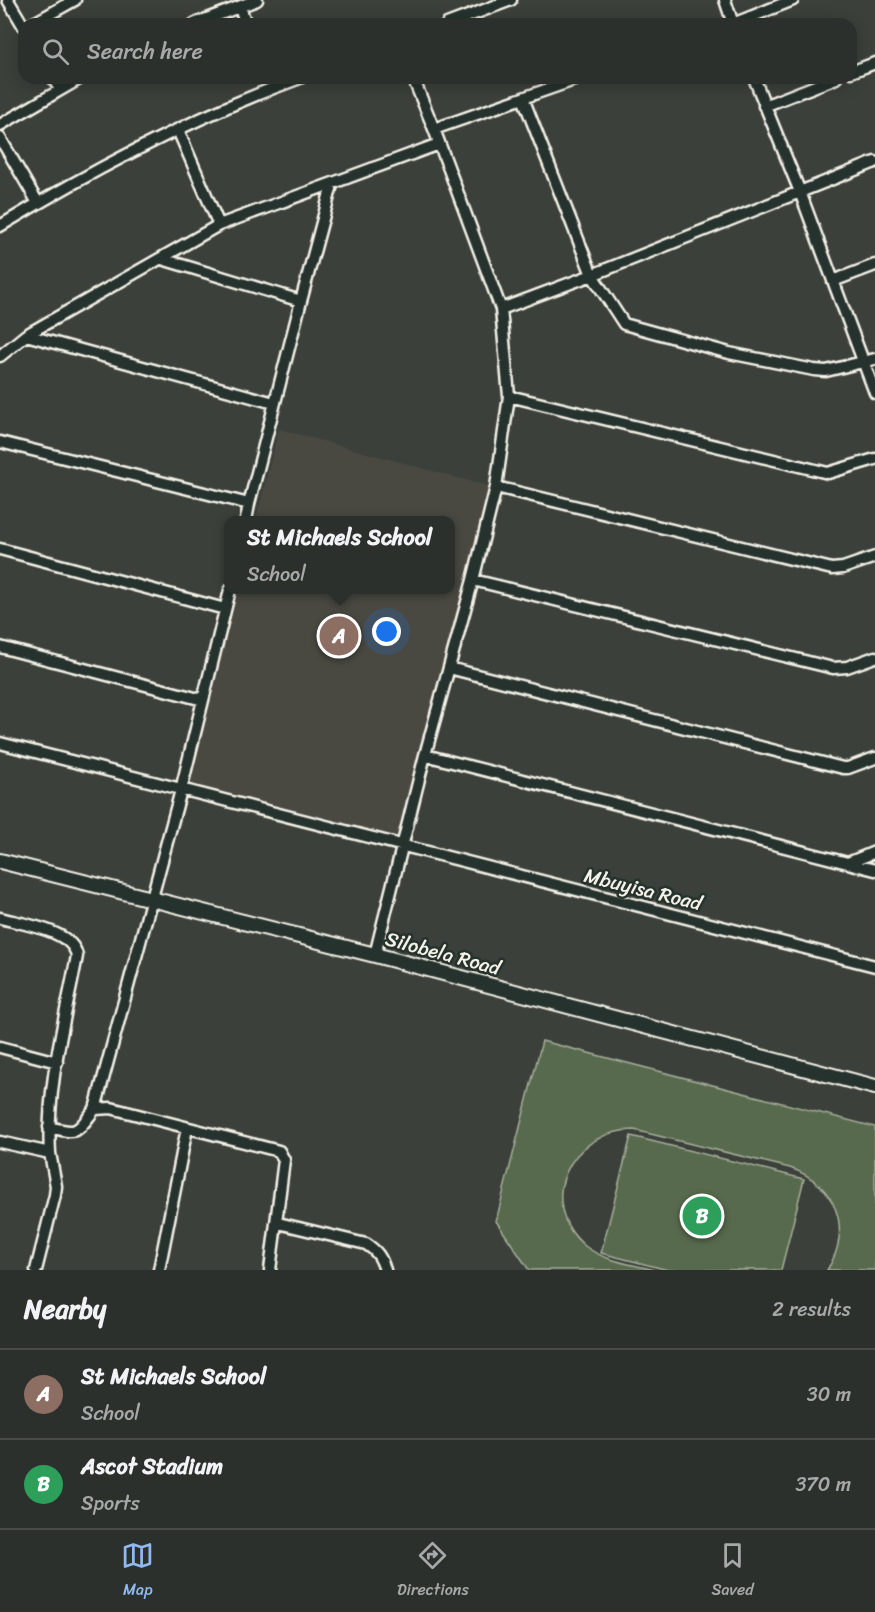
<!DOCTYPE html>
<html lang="en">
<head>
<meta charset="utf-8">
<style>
  :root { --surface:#2c302c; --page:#383c38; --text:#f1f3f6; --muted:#a6a9a9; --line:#484b48; --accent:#90b9f0 }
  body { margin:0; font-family:Sriracha,sans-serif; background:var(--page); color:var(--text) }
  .you { position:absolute; left:387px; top:632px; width:21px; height:21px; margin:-15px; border:4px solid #fff; border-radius:50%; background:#1a73e8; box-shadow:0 0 0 9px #1a73e833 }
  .badge { display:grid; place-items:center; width:39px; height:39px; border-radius:50%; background:var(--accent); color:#fff; font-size:20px; font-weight:700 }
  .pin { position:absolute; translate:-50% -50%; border:3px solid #fff; box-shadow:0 2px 6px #0006 }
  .popup { position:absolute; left:224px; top:516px; width:231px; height:78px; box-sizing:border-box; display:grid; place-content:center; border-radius:12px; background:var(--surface); filter:drop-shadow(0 2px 4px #0005); font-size:20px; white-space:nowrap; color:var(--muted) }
  .popup b { font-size:22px; color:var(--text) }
  .popup::after { content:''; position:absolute; left:50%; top:100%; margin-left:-12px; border:12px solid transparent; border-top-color:var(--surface) }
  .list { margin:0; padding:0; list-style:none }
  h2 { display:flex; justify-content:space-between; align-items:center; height:78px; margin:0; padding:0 24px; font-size:26px }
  h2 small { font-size:20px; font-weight:400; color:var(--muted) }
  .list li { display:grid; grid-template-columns:39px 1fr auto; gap:18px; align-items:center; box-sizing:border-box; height:90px; padding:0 24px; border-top:2px solid var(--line) }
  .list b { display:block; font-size:22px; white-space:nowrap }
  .list p { margin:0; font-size:20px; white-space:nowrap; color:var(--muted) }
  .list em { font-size:20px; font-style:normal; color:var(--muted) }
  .icon { flex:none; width:33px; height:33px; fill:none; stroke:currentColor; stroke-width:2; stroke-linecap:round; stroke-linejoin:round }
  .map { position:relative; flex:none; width:875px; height:1270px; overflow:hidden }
  .search { position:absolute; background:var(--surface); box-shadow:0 3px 15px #0003; left:18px; right:18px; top:18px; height:66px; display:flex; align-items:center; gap:15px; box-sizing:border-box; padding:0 21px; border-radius:18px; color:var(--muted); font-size:22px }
  .sheet { height:258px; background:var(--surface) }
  nav { display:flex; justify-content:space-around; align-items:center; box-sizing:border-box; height:84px; border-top:2px solid var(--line); background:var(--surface); font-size:16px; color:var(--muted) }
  nav a { display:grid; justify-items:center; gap:3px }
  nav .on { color:var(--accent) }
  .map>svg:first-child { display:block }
  .built { fill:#4a4a43 }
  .green { fill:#596b4e; stroke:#a6ae9b; stroke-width:1.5 }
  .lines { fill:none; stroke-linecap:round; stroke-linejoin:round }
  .minor-casing { stroke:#f4f1e8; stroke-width:15 }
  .tertiary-casing { stroke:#f4f1e8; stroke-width:18 }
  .minor { stroke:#26332d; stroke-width:10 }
  .tertiary { stroke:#26332d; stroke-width:14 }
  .labels { text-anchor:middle; stroke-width:5; stroke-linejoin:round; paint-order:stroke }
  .street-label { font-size:20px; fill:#f4f1e8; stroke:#26332d }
</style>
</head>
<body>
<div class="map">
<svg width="875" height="1270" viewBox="0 0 875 1270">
  <rect width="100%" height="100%" fill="#3b403a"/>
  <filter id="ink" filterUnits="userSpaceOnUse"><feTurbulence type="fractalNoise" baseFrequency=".0167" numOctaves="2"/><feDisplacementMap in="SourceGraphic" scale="12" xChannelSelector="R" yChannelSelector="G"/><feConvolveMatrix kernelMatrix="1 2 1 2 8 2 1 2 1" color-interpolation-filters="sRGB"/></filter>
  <g filter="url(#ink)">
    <path class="built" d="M279,429l212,58 -93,351 -209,-53 49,-195h212v-70h-194z"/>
    <path class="green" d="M542,1041l333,86v143h-48c27,-41 8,-87 -37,-102l-156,-38c-64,0 -100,73 -49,116 19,15 46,18 69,24h-125l-33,-49z
      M631,1136l173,43 -23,91h-113l-67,-17z"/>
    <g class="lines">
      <g class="minor-casing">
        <path id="minor" d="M8,0l16,27
          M725,0l8,24
          M240,7l6,17
          M32,24l43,-24
          M194,24l63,-24
          M447,24l64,-24
          M733,24l60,-24
          M851,72l24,-9
          M53,78l7,11
          M413,78l21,51 146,-51
          M754,78l46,114 75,201
          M523,98l69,177 32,49 105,29 85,17 12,1 49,-12
          M764,106l72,-28
          M0,125l81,-47
          M434,129l67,180 8,87 -13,91
          M178,130l41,95
          M0,138l38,65
          M0,226c94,-57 198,-111 300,-148
          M833,281l42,-16
          M301,301l31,-116
          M501,309l91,-34 283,-113
          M26,335l248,68
          M0,356l26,-21 193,-110 220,-81
          M509,396l319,77 47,-14
          M0,442l249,62 52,-203 -139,-42
          M246,520l3,-16
          M0,549l225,60
          M473,580l360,88 14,-1 28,-10
          M0,647l203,53
          M449,668l394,100h5l27,-10
          M0,743l875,223
          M425,755l450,115
          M848,863l27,-11
          M0,918c22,6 73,12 77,38 -12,64 -31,131 -27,197
          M375,955l50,-200 48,-175 23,-93 336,82 11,-1 32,-11
          M0,1047l57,15
          M95,1109l86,-319 49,-200
          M49,1127c31,8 27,5 46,-18l16,-1 168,43 5,9 -14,110
          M0,1142l50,11 6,33 -1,9 -19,75
          M278,1223l88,21c11,7 15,13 19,26
          M159,1270l28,-142"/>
      </g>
      <g class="tertiary-casing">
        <path id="tertiary" d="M0,861l375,94 500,132"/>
      </g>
      <use href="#minor" class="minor"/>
      <use href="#tertiary" class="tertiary"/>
    </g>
  </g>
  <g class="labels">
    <g class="street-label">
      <text transform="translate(643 889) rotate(14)" y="7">Mbuyisa Road</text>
      <text transform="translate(443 953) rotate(15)" y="7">Silobela Road</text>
    </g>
  </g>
</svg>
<div class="you"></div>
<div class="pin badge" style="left:339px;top:636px;background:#8d6e63">A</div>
<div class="popup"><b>St Michaels School</b>School</div>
<div class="pin badge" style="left:702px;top:1216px;background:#2e9e5b">B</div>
<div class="search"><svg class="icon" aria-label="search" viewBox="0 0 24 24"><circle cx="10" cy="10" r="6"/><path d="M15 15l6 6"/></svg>Search here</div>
</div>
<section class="sheet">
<h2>Nearby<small>2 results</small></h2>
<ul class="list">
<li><span class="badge" style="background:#8d6e63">A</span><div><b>St Michaels School</b><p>School</p></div><em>30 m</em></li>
<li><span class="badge" style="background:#2e9e5b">B</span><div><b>Ascot Stadium</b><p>Sports</p></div><em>370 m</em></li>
</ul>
</section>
<nav>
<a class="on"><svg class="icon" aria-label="map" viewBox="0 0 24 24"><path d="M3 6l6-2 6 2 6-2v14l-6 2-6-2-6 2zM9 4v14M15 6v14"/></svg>Map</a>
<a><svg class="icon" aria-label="directions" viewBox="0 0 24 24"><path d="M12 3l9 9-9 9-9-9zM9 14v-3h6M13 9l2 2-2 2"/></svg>Directions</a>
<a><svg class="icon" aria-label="saved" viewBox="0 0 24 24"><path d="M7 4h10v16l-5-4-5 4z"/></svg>Saved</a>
</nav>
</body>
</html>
